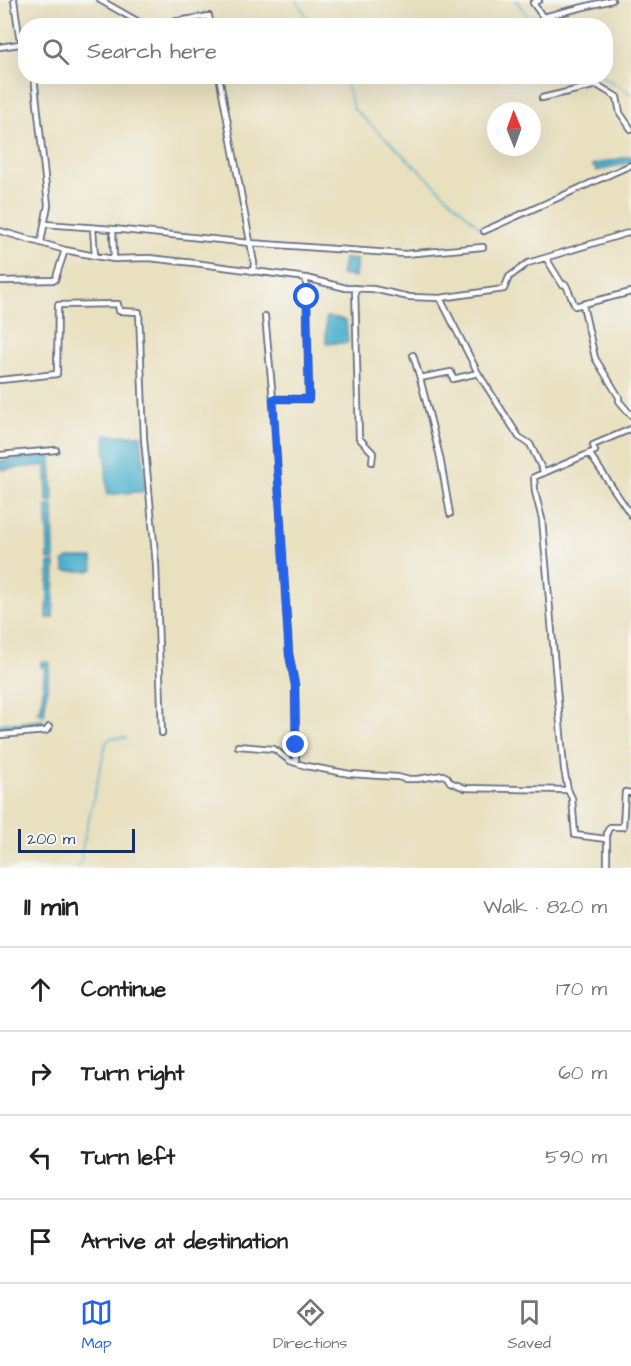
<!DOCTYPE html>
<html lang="en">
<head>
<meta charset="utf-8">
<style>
  :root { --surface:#fff; --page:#f6f6f6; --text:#222; --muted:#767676; --line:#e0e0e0; --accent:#2563eb }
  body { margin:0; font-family:"Architects Daughter",sans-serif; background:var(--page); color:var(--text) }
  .compass { position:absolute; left:487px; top:102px; width:54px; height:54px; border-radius:50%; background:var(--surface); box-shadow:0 6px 24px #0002; rotate:359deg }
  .scale { position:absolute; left:18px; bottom:15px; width:117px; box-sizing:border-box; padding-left:6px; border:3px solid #1b2f5e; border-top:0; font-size:16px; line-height:21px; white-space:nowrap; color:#1b2f5e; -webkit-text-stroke:4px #f6f6f2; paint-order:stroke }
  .stop { position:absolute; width:18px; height:18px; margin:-14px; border:4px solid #2563eb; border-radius:50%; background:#fff }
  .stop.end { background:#2563eb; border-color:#fff; box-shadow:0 2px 6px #0008 }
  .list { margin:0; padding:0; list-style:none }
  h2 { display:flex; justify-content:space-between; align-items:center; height:78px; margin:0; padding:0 24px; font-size:26px }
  h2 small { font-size:20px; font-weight:400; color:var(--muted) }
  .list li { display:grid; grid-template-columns:39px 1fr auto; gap:18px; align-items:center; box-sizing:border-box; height:84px; padding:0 24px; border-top:2px solid var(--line) }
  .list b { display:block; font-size:22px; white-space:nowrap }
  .list em { font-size:20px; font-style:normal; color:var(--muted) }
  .icon { flex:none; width:33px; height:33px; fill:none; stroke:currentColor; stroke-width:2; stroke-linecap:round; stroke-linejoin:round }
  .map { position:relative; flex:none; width:631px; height:868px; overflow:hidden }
  .search { position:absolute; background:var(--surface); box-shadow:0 6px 24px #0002; left:18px; right:18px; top:18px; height:66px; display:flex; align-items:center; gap:15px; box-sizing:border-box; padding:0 21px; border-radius:24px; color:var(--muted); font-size:22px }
  .sheet { height:414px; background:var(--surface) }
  nav { display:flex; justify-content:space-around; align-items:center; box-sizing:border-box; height:84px; border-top:2px solid var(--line); background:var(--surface); font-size:16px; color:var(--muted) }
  nav a { display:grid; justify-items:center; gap:3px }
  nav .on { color:var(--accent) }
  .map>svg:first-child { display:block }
  .water { fill:#4eb1cd; stroke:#347096; stroke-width:1.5 }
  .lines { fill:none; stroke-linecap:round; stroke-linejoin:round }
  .stream { stroke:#4eb1cd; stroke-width:1.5 }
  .street-casing { stroke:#636d80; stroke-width:8 }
  .street { stroke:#fff; stroke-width:4.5 }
  .route { stroke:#2563eb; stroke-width:8 }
</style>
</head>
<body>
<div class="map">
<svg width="631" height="868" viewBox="0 0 631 868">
  <rect width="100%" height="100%" fill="#f6f6f2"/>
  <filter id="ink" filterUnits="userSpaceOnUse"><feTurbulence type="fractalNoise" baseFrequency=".0167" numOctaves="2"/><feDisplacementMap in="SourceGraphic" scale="12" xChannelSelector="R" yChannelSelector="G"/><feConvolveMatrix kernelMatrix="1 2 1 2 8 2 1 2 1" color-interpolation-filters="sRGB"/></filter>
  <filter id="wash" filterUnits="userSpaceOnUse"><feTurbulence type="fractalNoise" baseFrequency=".008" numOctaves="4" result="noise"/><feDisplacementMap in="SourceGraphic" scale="24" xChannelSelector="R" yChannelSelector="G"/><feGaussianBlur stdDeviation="1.35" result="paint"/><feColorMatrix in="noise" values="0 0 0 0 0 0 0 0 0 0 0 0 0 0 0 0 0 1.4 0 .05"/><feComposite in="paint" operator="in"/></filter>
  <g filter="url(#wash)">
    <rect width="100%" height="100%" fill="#e9e0bf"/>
    <path class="water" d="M631,156v6l-34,9 -5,-6z
      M344,259l13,1 -2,17 -14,-2z
      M326,317l12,1 8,3 2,22h-22z
      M105,435h36l5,56 -39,4z
      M51,456l2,46h-6l-1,-37 -46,5v-9z
      M47,506h6l1,54h-6z
      M68,558h24l1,11 -5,2h-23l-2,-9z
      M49,563h6l-2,55h-6z
      M41,662l9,1 -6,52 -6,-3 3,-4 4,-41h-4z
      M43,720v5l-43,4v-5z"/>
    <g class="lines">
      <path class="stream" d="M296,0l17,26
        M516,0l19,26
        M343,76l11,33 130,122
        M602,76l29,18
        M77,868l5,-5 -1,-10 25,-110 4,-5h16"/>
    </g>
  </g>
  <g filter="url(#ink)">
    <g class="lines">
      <g class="street-casing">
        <path id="street" d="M14,0l5,36 7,6
          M100,0l46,26
          M539,0l-6,3 10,14 69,-17
          M147,26l62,-10 2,10
          M0,47l26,-4
          M34,76l14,129 -7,37
          M219,76l35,187 -1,9
          M542,98l55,-13 20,12 3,16 11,16
          M45,224l68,5 137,14 155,11 78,-7
          M93,229l2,27
          M113,229l1,30
          M0,231l65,19 30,6 19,3 35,-1 45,5 112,15 40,10 27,1 36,8 31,1 64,-9 5,-12 19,-14 103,-31
          M484,231l147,-66
          M546,258l16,26 4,1 9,21 56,-14
          M0,281l55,-1 10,-30
          M355,288l4,150 14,15 -1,9
          M440,298l38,75 41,64 11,7 14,29
          M583,305l12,53 24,39v4l12,14
          M265,316l8,83
          M413,355l7,23 20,79 10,57
          M420,378l31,-6 2,7 25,-6
          M0,380l57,-6 1,-69 60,-1 1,7 20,1 5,127 12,125 6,169
          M589,453l42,62
          M0,455l56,-5
          M0,735l46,-4 3,-4
          M238,746l36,3 16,12 16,5 44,8 48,3 7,2h12l26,-4 4,2 3,5 15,6 103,2
          M296,763l-1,-78 -6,-31 -16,-255h36l-3,-121
          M606,839l-31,-4 -3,-37 -4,-8 -4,-21 -22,-250 -7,-27 -1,-15 61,-26 -2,-6 38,-16
          M607,868v-36l3,-5h13l2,-35 6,1"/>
      </g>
      <use href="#street" class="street"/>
    </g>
  </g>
  <g class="lines" filter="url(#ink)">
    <path class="route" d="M296,745l-1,-60 -6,-31 -16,-255h36l-2,-102"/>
  </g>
</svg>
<svg class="compass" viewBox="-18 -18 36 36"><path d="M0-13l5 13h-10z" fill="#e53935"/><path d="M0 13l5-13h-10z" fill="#767676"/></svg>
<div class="scale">200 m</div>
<div class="stop" style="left:307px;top:297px"></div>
<div class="stop end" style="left:296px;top:745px"></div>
<div class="search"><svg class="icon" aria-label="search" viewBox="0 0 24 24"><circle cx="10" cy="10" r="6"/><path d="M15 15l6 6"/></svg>Search here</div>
</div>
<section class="sheet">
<h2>11 min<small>Walk · 820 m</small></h2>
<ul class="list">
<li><svg class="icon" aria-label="ahead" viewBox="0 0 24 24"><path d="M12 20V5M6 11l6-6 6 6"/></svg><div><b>Continue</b></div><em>170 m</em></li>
<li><svg class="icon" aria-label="right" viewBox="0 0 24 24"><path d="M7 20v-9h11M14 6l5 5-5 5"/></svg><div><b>Turn right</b></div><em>60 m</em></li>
<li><svg class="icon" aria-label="left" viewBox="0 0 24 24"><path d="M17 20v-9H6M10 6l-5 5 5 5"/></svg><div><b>Turn left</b></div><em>590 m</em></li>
<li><svg class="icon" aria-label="arrive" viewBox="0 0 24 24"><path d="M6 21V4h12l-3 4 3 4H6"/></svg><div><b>Arrive at destination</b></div></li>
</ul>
</section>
<nav>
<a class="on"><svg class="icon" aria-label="map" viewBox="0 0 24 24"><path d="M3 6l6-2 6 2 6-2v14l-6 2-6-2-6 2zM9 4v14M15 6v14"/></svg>Map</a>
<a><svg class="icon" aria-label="directions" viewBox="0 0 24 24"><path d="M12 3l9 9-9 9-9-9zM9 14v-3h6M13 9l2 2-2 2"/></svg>Directions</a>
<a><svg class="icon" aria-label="saved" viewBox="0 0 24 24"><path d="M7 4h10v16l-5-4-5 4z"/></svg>Saved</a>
</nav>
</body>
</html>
